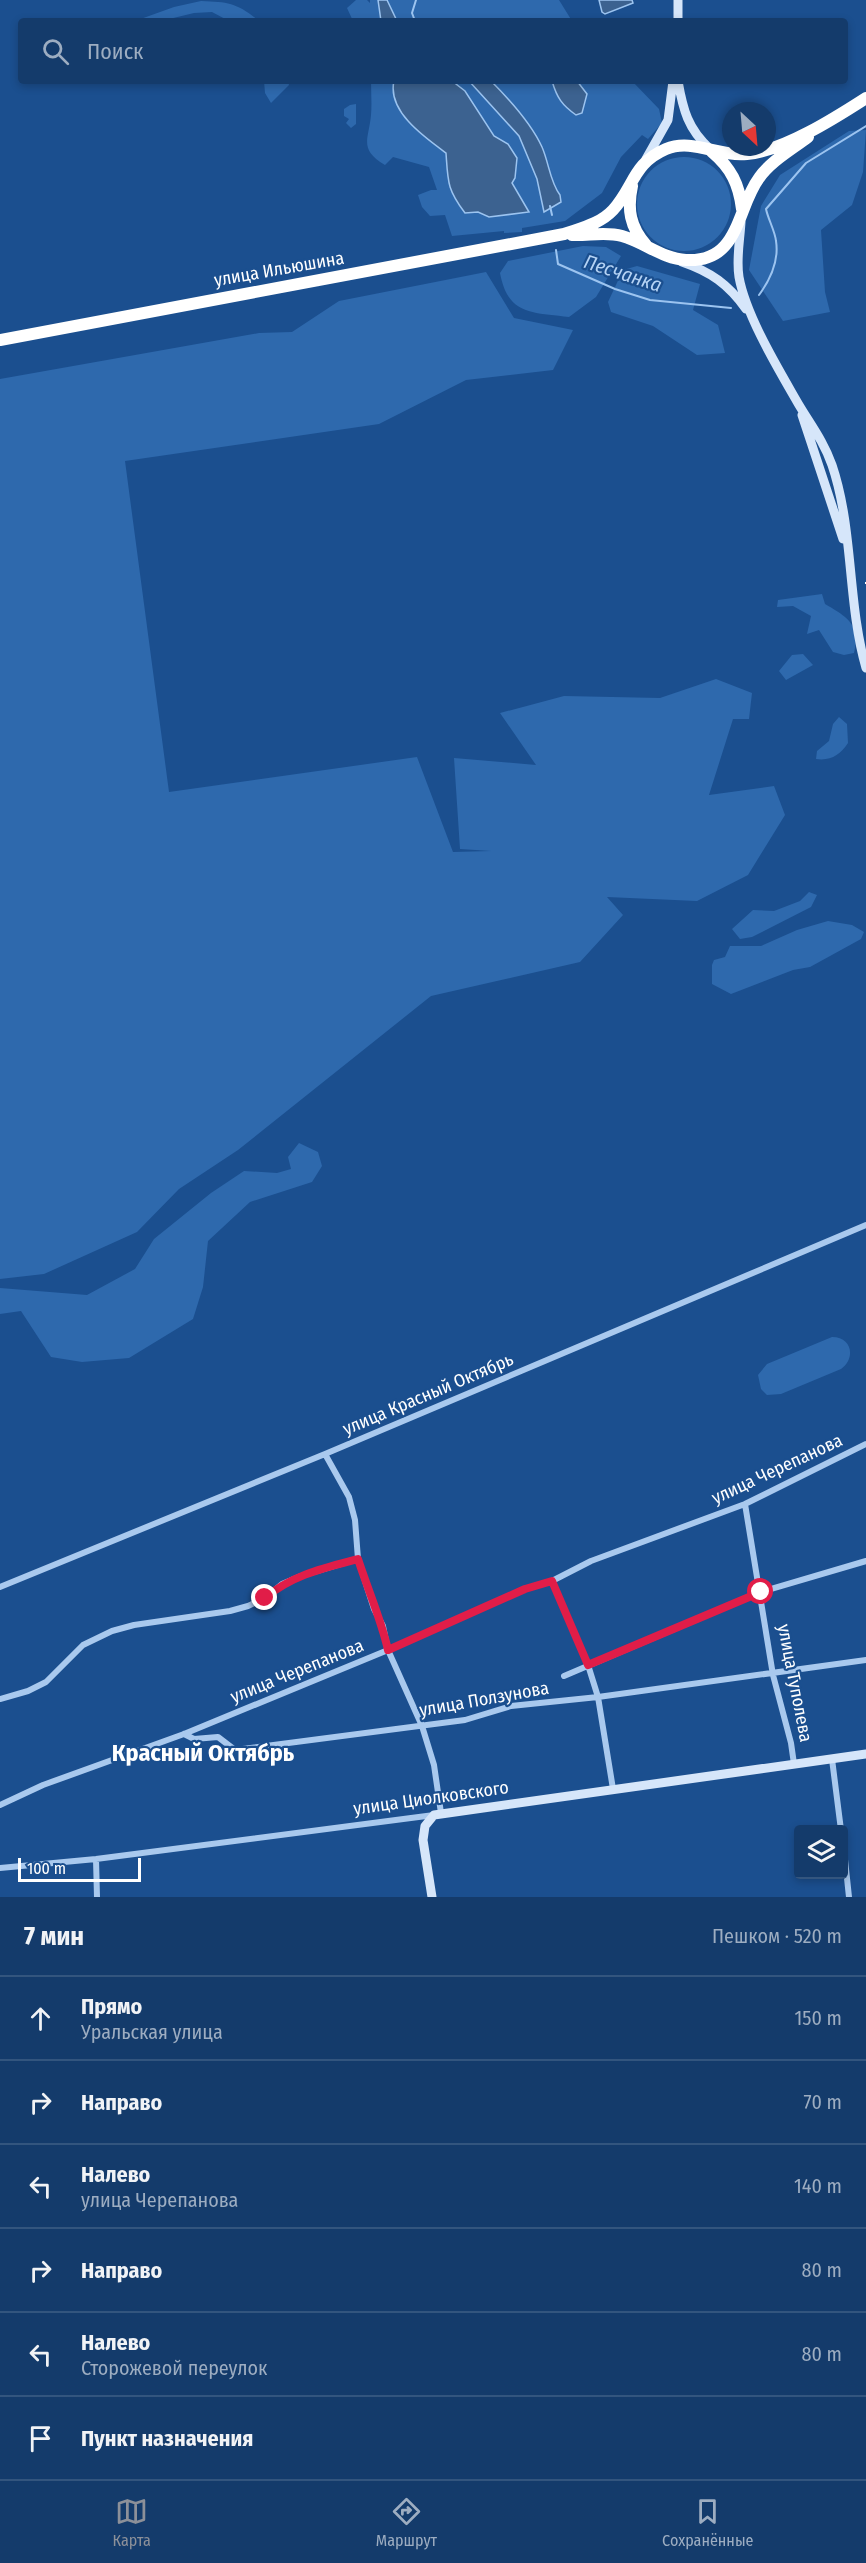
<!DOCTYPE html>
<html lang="ru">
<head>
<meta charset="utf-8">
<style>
  :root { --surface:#143b6b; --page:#1d4271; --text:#f1f3f6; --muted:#9dadc1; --line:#33557e; --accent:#8c9099 }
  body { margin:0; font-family:"Fira Sans Condensed",sans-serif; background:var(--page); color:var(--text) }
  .controls { position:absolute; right:18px; bottom:18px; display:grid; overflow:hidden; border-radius:6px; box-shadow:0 3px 9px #0003 }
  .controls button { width:54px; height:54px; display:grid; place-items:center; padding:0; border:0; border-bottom:2px solid var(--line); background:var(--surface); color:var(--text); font:30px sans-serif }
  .compass { position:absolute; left:722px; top:102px; width:54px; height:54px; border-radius:50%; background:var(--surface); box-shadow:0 3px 9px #0003; rotate:154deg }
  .scale { position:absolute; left:18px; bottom:15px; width:123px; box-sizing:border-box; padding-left:6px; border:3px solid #fff; border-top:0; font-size:16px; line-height:21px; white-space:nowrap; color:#fff; -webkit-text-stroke:4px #1b4f8f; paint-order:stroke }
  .stop { position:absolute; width:18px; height:18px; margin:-14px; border:4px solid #e11d48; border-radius:50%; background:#fff }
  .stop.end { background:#e11d48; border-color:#fff; box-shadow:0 2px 6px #0008 }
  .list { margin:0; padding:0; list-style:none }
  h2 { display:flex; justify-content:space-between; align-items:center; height:78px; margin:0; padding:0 24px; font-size:26px }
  h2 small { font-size:20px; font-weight:400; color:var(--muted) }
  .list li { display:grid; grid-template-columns:39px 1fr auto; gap:18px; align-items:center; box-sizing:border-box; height:84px; padding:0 24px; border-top:2px solid var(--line) }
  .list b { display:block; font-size:22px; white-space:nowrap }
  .list p { margin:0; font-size:20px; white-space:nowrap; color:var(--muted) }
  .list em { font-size:20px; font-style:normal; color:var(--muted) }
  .icon { flex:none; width:33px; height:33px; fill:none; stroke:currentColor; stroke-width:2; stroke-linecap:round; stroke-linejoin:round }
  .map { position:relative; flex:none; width:866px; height:1897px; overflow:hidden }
  .search { position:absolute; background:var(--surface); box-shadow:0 3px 9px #0003; left:18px; right:18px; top:18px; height:66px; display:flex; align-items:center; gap:15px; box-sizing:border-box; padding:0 21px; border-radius:6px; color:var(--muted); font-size:22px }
  .sheet { height:582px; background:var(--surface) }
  nav { display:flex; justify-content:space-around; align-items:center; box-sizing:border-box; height:84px; border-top:2px solid var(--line); background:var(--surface); font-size:16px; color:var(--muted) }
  nav a { display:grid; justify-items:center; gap:3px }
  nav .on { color:var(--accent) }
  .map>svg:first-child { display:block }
  .green { fill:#2e69ad }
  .water { fill:#3c6290; stroke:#9cc4f0; stroke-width:1.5 }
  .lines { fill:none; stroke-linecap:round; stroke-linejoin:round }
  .stream { stroke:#9cc4f0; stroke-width:2 }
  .street { stroke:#a9c9ee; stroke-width:6 }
  .secondary { stroke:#d6e6fa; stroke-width:9 }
  .highway { stroke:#fff; stroke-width:12 }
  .rail { stroke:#fff; stroke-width:2; stroke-dasharray:10 4.5; stroke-linecap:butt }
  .route { stroke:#e11d48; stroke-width:8 }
  .labels { text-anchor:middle; stroke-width:4.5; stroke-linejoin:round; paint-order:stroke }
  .street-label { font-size:18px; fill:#fff; stroke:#1b4f8f }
  .water-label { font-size:20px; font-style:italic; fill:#b5d3f5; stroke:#1b4f8f }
  .district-label { font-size:24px; font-weight:bold; fill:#fff; stroke:#1b4f8f }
</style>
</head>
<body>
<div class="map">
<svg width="866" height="1897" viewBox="0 0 866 1897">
  <rect width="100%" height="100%" fill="#1b4f8f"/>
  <path class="green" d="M356,0h11l3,3v-3h189l13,21h-219l-6,-13z
    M201,1c28,1 36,2 58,20h-30l-17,-9 -18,1 -33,8h-26l39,-14z
    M264,81h24l1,4 -18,18 -6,-10z
    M371,81h261l27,28 3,14 -14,16 -6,-4 -21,22 -19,36 -37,28 -43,7v4l-18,1v-2l-52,5 -7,-21 -15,1 -8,-9 -4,-12 13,-5h6l-8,-23 -36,-10 -8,8c-27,-16 -16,-26 -14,-50 1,-11 0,-23 0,-34z
    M356,104v20l-5,4 -5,-5 3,-4 -5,-3v-7l6,-4z
    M866,130l-3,42 -11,33 -31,25 4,62 5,20 -47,9 -34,-51 12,-64 19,-31 69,-44z
    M637 204a47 47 0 1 1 94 0a47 47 0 1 1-94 0Z
    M583,246l23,1 15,9 -25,41 -27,20c-36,-5 -61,-1 -69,-44l8,-12z
    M637,266l63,18 -7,26 25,15 7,28 -28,2 -44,-29 -42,-14 -3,-10 15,-32z
    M486,272l28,46 59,12 -20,40 -87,10 -87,44 -254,37 44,331 248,-35 36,95 38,-1 -31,-2 -6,-91 82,7 -36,-52 64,-17 96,2 56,-19 36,14 -3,26h-16l-24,76 65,-9 11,29 -37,60 -51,26 -90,-4 16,18 -43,47 -149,34 -193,154 -59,39 -42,43 -93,42 -44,5v-900l259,-46 33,-1 47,-31z
    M822,594l3,10c22,13 36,20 29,49l-10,2 -11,-3 -14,-22 -12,4 4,-18 -18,-10 -16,1 1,-7z
    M803,654l10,11 -27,15 -7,-9 13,-16z
    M839,717l8,7 1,19c-8,12 -17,18 -32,16l1,-8 12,-10 4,-17z
    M809,892l8,3 -6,12 -59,30 -12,2 -8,-10 21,-19 21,1 26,-10z
    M828,921l24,4 12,7 -3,7 -51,28 -17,3 -62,24 -19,-10v-19l2,-5 11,-3 5,-11h31l36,-16z
    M299,1143l19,9 4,14 -10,16 -62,20 -42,39 -5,46 -10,32 -64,39 -47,4 -31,-5 -30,-46 -21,3v-26l87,7 48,-26 19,-30 57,-46 33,-22 33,2 14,-4 -3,-12z
    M832,1337c20,0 24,21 9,32l-60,25 -14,1 -6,-6 -3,-14 9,-11z"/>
  <path class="water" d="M378,0h9l10,21h-16z
    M599,0h33l1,3 -28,11 -3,-2z
    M394,81h58l13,10 29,45 14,8 9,14 -2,20 -3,5 17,29 -40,5 -11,-5 -13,1c-18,-24 -17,-31 -19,-60 -22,-16 -59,-42 -52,-72z
    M469,81h22c19,19 40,42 51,66 7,16 8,35 18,48l1,7 -17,10 -7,-33 -18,-43z
    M552,81h25l10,13 -5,19 -6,2c-14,-10 -19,-17 -24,-34z"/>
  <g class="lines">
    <path class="stream" d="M415,21l-3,-8 4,-13
      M550,206l2,9
      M556,250l2,14 57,25 35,11 81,8
      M759,295c11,-15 20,-35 17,-54 -1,-10 -8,-22 -10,-32l40,-46 60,-37"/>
    <path class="street" d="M325,1454l24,43 6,23 3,39 16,50 9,17 5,24 34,76 12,39 7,48
      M745,1504l28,171 18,68 3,21
      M552,1581l36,84 10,32 15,92
      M0,1587l325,-133 541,-229
      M564,1676l197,-84 105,-31
      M0,1699l28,-8 18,-9 37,-37 29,-14 22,-6 96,-14 18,-5 17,-8 17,-14 19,-8 57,-17
      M184,1734l10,5 24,-2 17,13 230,-30 46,-14 87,-9 268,-37
      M832,1759l9,71
      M0,1805l43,-20 141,-51 204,-84 137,-61 27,-8 39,-20 154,-57 121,-60
      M844,1850l5,47
      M96,1859l1,38
      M0,1868l96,-9 338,-44"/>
    <path class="secondary" d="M678,21v-21
      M678,81c5,29 10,48 32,68
      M646,159l22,-39 5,-39
      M741,222c-1,18 -5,37 -2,55 7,39 40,93 60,128 12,20 25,37 33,60 22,65 15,137 34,203
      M682,262c29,10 46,22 64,47
      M802,415l41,124
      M432,1897l-9,-57 2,-14 9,-11 432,-61"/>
    <path class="highway" d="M712,152c19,16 27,32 30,57
      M632,186c-5,23 -2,41 14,59
      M572,235c16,1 33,-4 50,1 22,6 41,23 64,24 54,3 50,-51 73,-82 12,-17 32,-28 49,-41
      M0,340l564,-106c17,-6 36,-10 49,-24 21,-23 20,-47 53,-61 26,-11 53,8 81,5 36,-3 88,-36 119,-56"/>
    <path class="rail" d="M865,583h1"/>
  </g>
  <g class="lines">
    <path class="route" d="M265,1598c27,-23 59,-30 93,-39 10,31 23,60 30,91l137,-61 27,-8 36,84 173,-73"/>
  </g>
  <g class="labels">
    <g class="street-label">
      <text transform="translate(279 269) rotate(-10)" y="6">улица Ильюшина</text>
      <text transform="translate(428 1394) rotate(-23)" y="6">улица Красный Октябрь</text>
      <text transform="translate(777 1469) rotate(-25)" y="6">улица Черепанова</text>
      <text transform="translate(297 1671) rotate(-22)" y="6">улица Черепанова</text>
      <text transform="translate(795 1683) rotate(79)" y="6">улица Туполева</text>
      <text transform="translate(484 1699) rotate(-10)" y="6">улица Ползунова</text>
      <text transform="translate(431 1798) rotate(-8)" y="6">улица Циолковского</text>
    </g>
    <g class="water-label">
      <text transform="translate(623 273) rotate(18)" y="7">Песчанка</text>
    </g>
    <g class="district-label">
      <text x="203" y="1761">Красный Октябрь</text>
    </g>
  </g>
</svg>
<div class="controls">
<button><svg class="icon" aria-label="layers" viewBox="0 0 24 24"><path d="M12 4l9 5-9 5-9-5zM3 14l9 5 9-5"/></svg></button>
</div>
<svg class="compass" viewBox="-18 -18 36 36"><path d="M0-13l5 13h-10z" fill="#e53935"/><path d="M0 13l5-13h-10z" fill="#9dadc1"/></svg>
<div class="scale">100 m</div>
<div class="stop" style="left:761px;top:1592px"></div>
<div class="stop end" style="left:265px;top:1598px"></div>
<div class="search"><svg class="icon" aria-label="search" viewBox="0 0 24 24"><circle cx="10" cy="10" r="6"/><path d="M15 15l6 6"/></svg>Поиск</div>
</div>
<section class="sheet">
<h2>7 мин<small>Пешком · 520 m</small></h2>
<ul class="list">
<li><svg class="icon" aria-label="ahead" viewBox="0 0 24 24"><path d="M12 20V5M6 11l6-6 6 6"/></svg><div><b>Прямо</b><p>Уральская улица</p></div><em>150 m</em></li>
<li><svg class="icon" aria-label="right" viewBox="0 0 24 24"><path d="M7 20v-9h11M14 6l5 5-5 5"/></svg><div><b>Направо</b></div><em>70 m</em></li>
<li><svg class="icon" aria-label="left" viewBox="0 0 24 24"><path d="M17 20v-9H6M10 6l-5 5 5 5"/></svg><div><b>Налево</b><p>улица Черепанова</p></div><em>140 m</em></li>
<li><svg class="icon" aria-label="right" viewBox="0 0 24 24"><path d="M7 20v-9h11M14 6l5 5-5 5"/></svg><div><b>Направо</b></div><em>80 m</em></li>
<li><svg class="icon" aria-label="left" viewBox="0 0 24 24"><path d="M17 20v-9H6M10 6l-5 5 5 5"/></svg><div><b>Налево</b><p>Сторожевой переулок</p></div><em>80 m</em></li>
<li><svg class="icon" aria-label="arrive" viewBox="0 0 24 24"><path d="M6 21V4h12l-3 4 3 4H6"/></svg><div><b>Пункт назначения</b></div></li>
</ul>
</section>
<nav>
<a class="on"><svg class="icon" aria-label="map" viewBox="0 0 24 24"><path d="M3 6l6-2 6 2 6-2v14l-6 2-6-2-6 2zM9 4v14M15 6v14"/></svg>Карта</a>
<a><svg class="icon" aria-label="directions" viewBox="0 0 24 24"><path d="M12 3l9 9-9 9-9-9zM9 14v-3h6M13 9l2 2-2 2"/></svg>Маршрут</a>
<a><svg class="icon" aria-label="saved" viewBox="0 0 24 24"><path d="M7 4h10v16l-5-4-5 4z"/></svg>Сохранённые</a>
</nav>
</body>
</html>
